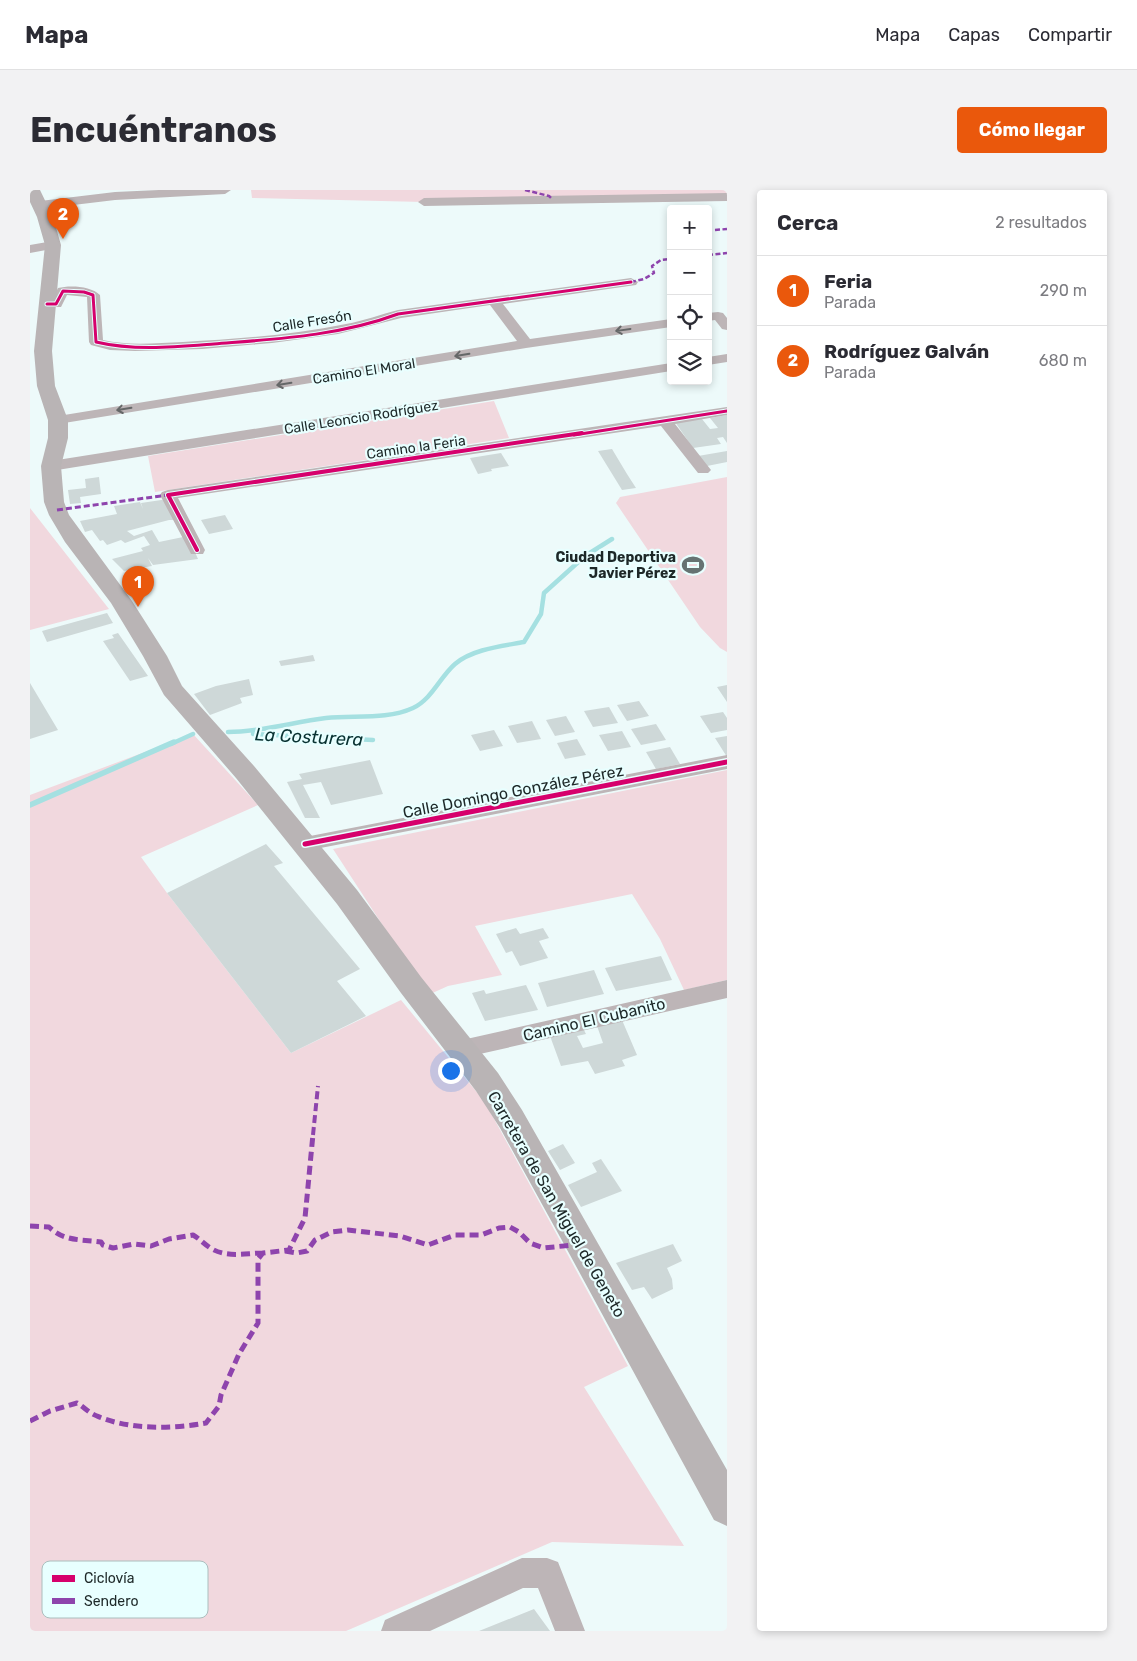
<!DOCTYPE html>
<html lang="es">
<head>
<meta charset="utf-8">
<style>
  :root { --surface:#fff; --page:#f2f2f3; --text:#2b2b33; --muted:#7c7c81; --line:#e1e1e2; --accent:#ea580c }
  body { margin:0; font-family:Rubik,sans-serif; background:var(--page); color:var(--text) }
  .controls { position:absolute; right:15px; top:15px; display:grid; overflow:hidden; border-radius:5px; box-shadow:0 2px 8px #0003 }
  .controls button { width:45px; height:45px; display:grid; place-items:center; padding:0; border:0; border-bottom:1px solid var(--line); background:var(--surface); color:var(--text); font:25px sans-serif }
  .you { position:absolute; left:420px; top:880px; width:18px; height:18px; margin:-12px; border:4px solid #fff; border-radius:50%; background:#1a73e8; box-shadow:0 0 0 8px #1a73e833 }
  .badge { display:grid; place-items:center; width:32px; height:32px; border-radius:50%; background:var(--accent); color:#fff; font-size:16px; font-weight:700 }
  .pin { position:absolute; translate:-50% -41px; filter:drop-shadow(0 1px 2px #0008) }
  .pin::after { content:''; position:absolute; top:26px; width:18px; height:15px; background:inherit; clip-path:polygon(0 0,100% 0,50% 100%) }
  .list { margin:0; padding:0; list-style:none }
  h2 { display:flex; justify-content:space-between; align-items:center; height:65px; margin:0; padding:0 20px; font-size:21px }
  h2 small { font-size:16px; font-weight:400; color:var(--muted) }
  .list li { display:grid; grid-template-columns:32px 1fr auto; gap:15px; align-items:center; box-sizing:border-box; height:70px; padding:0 20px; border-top:1px solid var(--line) }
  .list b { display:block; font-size:19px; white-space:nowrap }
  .list p { margin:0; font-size:16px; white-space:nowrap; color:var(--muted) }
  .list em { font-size:16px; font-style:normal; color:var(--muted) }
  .icon { flex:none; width:28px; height:28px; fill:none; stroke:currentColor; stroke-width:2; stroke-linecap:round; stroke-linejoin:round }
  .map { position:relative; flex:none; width:697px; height:1441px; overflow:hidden; border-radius:5px }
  header { display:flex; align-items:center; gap:30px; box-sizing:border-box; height:70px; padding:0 25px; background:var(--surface); border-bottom:1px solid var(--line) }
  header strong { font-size:24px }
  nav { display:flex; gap:28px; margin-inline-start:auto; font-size:18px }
  .intro { display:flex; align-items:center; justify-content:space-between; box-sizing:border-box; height:120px; padding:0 30px }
  h1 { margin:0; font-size:35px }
  .button { padding:12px 22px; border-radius:5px; background:var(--accent); color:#fff; font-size:18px; font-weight:700 }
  main { display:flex; gap:30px; padding:0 30px }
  aside { flex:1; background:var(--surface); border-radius:5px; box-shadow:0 2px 8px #0003 }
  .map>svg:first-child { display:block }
  .green { fill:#f1d8de }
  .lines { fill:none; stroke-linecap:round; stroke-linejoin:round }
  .stream-far1 { stroke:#a5e0e1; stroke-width:4.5 }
  .stream { stroke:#a5e0e1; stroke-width:5.5 }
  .building { fill:#ced8d8 }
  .street { fill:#bdb5b7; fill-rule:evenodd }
  .secondary { fill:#b9b4b5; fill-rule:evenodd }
  .quiet-far3 { stroke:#8e44ad; stroke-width:2.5; stroke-dasharray:5 2.5; stroke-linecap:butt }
  .quiet-far2 { stroke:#8e44ad; stroke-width:3; stroke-dasharray:6 3; stroke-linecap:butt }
  .quiet-far1 { stroke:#8e44ad; stroke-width:4; stroke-dasharray:8 4; stroke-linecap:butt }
  .quiet { stroke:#8e44ad; stroke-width:5; stroke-dasharray:9 5; stroke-linecap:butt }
  .cycleway-far2-casing { stroke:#e8ffff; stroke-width:5 }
  .cycleway-far1-casing { stroke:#e8ffff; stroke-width:6 }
  .cycleway-casing { stroke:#e8ffff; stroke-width:8 }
  .cycleway-far2 { stroke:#d6006c; stroke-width:3 }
  .cycleway-far1 { stroke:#d6006c; stroke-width:4 }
  .cycleway { stroke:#d6006c; stroke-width:5 }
  .oneway { stroke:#656768 }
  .labels { text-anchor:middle; stroke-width:4.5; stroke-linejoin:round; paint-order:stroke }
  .far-street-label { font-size:14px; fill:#1d2828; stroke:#e8ffff }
  .far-poi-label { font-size:14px; font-weight:bold; fill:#1d2828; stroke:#e8ffff; text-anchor:end }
  .street-label { font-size:16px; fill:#1d2828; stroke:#e8ffff }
  .water-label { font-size:18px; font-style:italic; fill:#083131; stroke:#e8ffff }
  .key { fill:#e8ffff; stroke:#abbebe; stroke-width:1 }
  .key-label { font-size:14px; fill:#1d2828 }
</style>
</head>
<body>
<header>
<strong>Mapa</strong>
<nav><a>Mapa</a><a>Capas</a><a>Compartir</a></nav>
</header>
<div class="intro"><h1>Encuéntranos</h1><a class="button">Cómo llegar</a></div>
<main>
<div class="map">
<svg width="697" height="1441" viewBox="0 0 697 1441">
  <rect width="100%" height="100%" fill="#edfafa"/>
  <path class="green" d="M221,0h476v4l-303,8 -172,-4z
    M464,211l15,37 -354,54 -7,-36z
    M697,287v175l-7,-4 -20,-21 -84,-124 4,-6z
    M0,318l79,101 -79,21z
    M163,544l65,71 -117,52 26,36 124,160 110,-53 84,102 143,264 -44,21 100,159 -132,-4 -206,89h-316v-836z
    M697,580v210l-43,10 -24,-51 -28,-45 -157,32 27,49 -54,11 -20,9 -95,-146z"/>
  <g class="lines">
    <path class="stream-far1" d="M198,542c34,0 65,-10 98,-14 29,-3 61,2 87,-10 19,-9 27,-31 42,-44 17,-15 48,-18 69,-22l17,-28 3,-21 41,-37 27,-17
      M223,544l120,6
      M141,554l22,-10"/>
    <path class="stream" d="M0,615l144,-63"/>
  </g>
  <path class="building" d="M697,225v28l-4,-6 -6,1 4,6 -28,4 -18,-26 27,-3 8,10 8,-1 -8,-10z
    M582,259l15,25 9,14 -14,2 -24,-39z
    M697,261v11l-20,4 -9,-10z
    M471,263l8,13 -18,3 1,2 -14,3 -8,-16z
    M69,287l2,17 -21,3 1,6 -11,1 -2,-14 18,-2 -1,-9z
    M138,309l11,21h-10l-42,11 7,5 18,-6 7,12 29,-6 10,23 -45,6 -5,-7 4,8 -28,5 -12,-12 31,-8 -2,-3 9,-3 -6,-9 -19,7 -4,-3 -14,5 -4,-5 -3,1 -8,-11 -7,2 -5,-11 37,-7 -3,-8 26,-4 3,7 -2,-6z
    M195,325l8,14 -24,5 -8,-14z
    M77,423l6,10 -66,19 -5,-11z
    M88,443l30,43 -18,5 -27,-40 11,-3 -2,-3z
    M283,465l2,6 -34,5 -2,-5z
    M219,489l4,16 -13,3 2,5 -32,12 -16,-21 22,-8z
    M0,493l28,47 -28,9z
    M697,495v17l-10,-15z
    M609,511l10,15 -22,5 -10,-16z
    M579,517l9,16 -25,4 -9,-16z
    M693,522l4,6v12l-16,3 -11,-17z
    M536,526l9,16 -20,4 -9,-16z
    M502,531l9,18 -24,4 -9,-17z
    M626,534l10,16 -25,5 -10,-16z
    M464,540l9,16 -23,5 -9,-16z
    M592,541l9,16 -23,4 -9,-16z
    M697,546v21l-12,-19z
    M547,549l9,16 -21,4 -8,-16z
    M640,557l10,17 -24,5 -10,-17z
    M340,570l13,34 -52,11 -10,-23 -18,3 17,33h-15l-18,-36 15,-3 -3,-5z
    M236,654l17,19 -9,3 86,103 -23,12 29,35 -75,37 -124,-160z
    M486,738l4,6 23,-6 6,10 -10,3 9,17 -28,8 -8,-15 -6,2 -10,-19z
    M631,766l11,24 -56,11 -11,-23z
    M564,780l10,24 -57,13 -9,-24z
    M496,795l12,25 -53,11 -13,-28 12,-3 2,4z
    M592,830l15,35 -15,5 3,6 -30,8 -7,-13 -27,5 -11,-30 33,-8 3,6 -9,2 6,12 20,-5 -6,-17z
    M533,954l12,19 -15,7 -12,-19z
    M571,969l21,32 -41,16 -13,-22 29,-13 -5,-9z
    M643,1054l9,17 -15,7 5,11 1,10 -21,10 -8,-12 -12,3 -16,-27z
    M504,1419l16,22h-71z"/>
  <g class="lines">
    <path class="street" d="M129,0h72l-6,4 -110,6 -75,9 -6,-4 6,-4 75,-9z
      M697,3v8l-303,5 -6,-4 6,-4z
      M23,51l4,1 2,3 -2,3 -27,5v-8z
      M601,88l7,4 -2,3 -133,19 27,35 141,-20v8l-145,21 -468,76 -5,-1 -2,-3 2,-3 5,-1 459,-75 -27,-36 -89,13 -63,16 -66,9 -70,6 -67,2 -25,-1 -19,-5 -2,-3 -2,-45 -20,-2 -6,12h-19l-2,-3 2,-3 10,-1 6,-12c12,-3 33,-2 42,7l3,45c25,6 54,3 80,2 54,-3 110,-7 163,-18 18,-3 35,-10 52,-14z
      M688,122l5,1 4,5v12l-5,-1 -7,-9 -7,1v-8z
      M697,164v8l-19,3v-8z
      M641,173v8l-620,100 -5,-2 -3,-3 3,-3 5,-2z
      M697,217v8l-52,9 36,46 -3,3h-10l-37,-47 -483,72 27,52 -2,4h-12l-2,-4 -29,-55 2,-3 6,-2z
      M697,565v14l-422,82 -7,-2 -3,-5 3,-5 7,-2z
      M697,790v18l-265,60 -8,-2 -4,-7 4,-7 8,-2z
      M492,1368h25l11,4 27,69h-30l-17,-43h-15l-93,43h-49l4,-11z"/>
    <path class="secondary" d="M0,0h10l13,27 8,28 -9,106 3,35 13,34v18l-7,28 3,36 5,13 63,86 35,55 15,30 72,80 103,124 64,87 77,96 24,37 205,360v56l-13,-6 -144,-265 -70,-127 -24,-37 -75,-98 -64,-89 -101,-126 -72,-83 -21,-39 -32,-53 -46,-61 -16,-27 -5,-13 -3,-36 7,-28v-18l-11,-34 -3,-35 11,-106 -8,-28 -7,-15z"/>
    <path class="quiet-far3" d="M495,0l24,6 3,3
      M685,40l12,-1
      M678,65l19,-2
      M601,92l13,-3 10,-6 -2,-7 9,-6 10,-1"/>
    <path class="quiet-far2" d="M27,320l111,-15"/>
    <path class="quiet-far1" d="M283,945l5,-49"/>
    <path class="quiet" d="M0,1036l19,1c16,15 32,12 52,15l2,3 10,3 21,-4 17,2 18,-7 24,-4c7,4 12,10 19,14 16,9 34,4 51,4
      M255,1061l12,2 10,-2 8,-11 17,-8 16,-2 52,6 28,9 27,-10h26l18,-7 11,-1 9,5 11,11 14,5 38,-4
      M0,1231l20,-10 27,-8c7,4 12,10 20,13 32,14 75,13 109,7l13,-17 2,-11 18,-41 19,-31v-64l5,-6 26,-3 16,-32 8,-84"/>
    <g class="cycleway-far2-casing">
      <path id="cycleway-far2" d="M17,114h9l7,-13 21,1 9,3 3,47c38,9 79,5 118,2 62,-5 125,-8 184,-30l233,-32
        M544,245l153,-24"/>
    </g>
    <g class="cycleway-far1-casing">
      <path id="cycleway-far1" d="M167,360l-29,-55 414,-62"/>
    </g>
    <g class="cycleway-casing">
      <path id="cycleway" d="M275,654l422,-82"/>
    </g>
    <use href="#cycleway-far2" class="cycleway-far2"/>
    <use href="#cycleway-far1" class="cycleway-far1"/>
    <use href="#cycleway" class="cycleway"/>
  </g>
  <defs><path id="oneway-shaft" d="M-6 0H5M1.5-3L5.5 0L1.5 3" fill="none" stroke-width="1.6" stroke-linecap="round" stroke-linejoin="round" transform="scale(1.25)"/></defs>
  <g class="oneway">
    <use href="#oneway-shaft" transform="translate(593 140) rotate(172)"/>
    <use href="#oneway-shaft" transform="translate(432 165) rotate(171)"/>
    <use href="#oneway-shaft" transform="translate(254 194) rotate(171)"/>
    <use href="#oneway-shaft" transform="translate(94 219) rotate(171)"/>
  </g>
  <defs>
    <g id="stadium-bare" transform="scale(1.725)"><path d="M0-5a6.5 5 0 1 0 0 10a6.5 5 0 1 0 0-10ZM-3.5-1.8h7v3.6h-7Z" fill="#667272" stroke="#e8ffff" stroke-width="2.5" paint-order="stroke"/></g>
  </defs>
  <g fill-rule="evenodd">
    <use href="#stadium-bare" x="663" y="375"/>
  </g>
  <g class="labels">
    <g class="far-street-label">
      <text transform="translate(282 131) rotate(-9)" y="5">Calle Fresón</text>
      <text transform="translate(334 181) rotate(-9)" y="5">Camino El Moral</text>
      <text transform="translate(331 227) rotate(-9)" y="5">Calle Leoncio Rodríguez</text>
      <text transform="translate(386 257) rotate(-8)" y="5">Camino la Feria</text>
    </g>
    <g class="far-poi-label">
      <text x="646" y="372">Ciudad Deportiva<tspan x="646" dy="16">Javier Pérez</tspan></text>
    </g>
    <g class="street-label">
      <text transform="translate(483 601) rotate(-11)" y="6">Calle Domingo González Pérez</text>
      <text transform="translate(564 829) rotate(-13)" y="6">Camino El Cubanito</text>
      <text transform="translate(527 1014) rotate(60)" y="6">Carretera de San Miguel de Geneto</text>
    </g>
    <g class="water-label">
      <text transform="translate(279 547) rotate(3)" y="6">La Costurera</text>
    </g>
  </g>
  <rect x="12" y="1371" width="166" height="57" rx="8" class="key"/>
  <rect x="22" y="1385" width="23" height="7" fill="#d6006c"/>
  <rect x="22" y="1408" width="23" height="6" fill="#8e44ad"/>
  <g class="key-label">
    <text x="54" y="1393">Ciclovía</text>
    <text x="54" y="1416">Sendero</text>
  </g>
</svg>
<div class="controls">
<button>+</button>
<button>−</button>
<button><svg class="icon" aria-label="locate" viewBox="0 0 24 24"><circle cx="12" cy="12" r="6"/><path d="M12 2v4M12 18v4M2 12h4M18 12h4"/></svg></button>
<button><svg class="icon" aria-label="layers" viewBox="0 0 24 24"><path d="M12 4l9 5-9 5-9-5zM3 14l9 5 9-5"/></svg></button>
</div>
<div class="you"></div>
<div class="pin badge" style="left:108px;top:417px">1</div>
<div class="pin badge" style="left:33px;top:49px">2</div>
</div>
<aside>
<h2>Cerca<small>2 resultados</small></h2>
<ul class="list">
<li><span class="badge">1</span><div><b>Feria</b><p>Parada</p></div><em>290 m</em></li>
<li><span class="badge">2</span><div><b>Rodríguez Galván</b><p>Parada</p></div><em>680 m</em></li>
</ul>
</aside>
</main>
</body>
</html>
